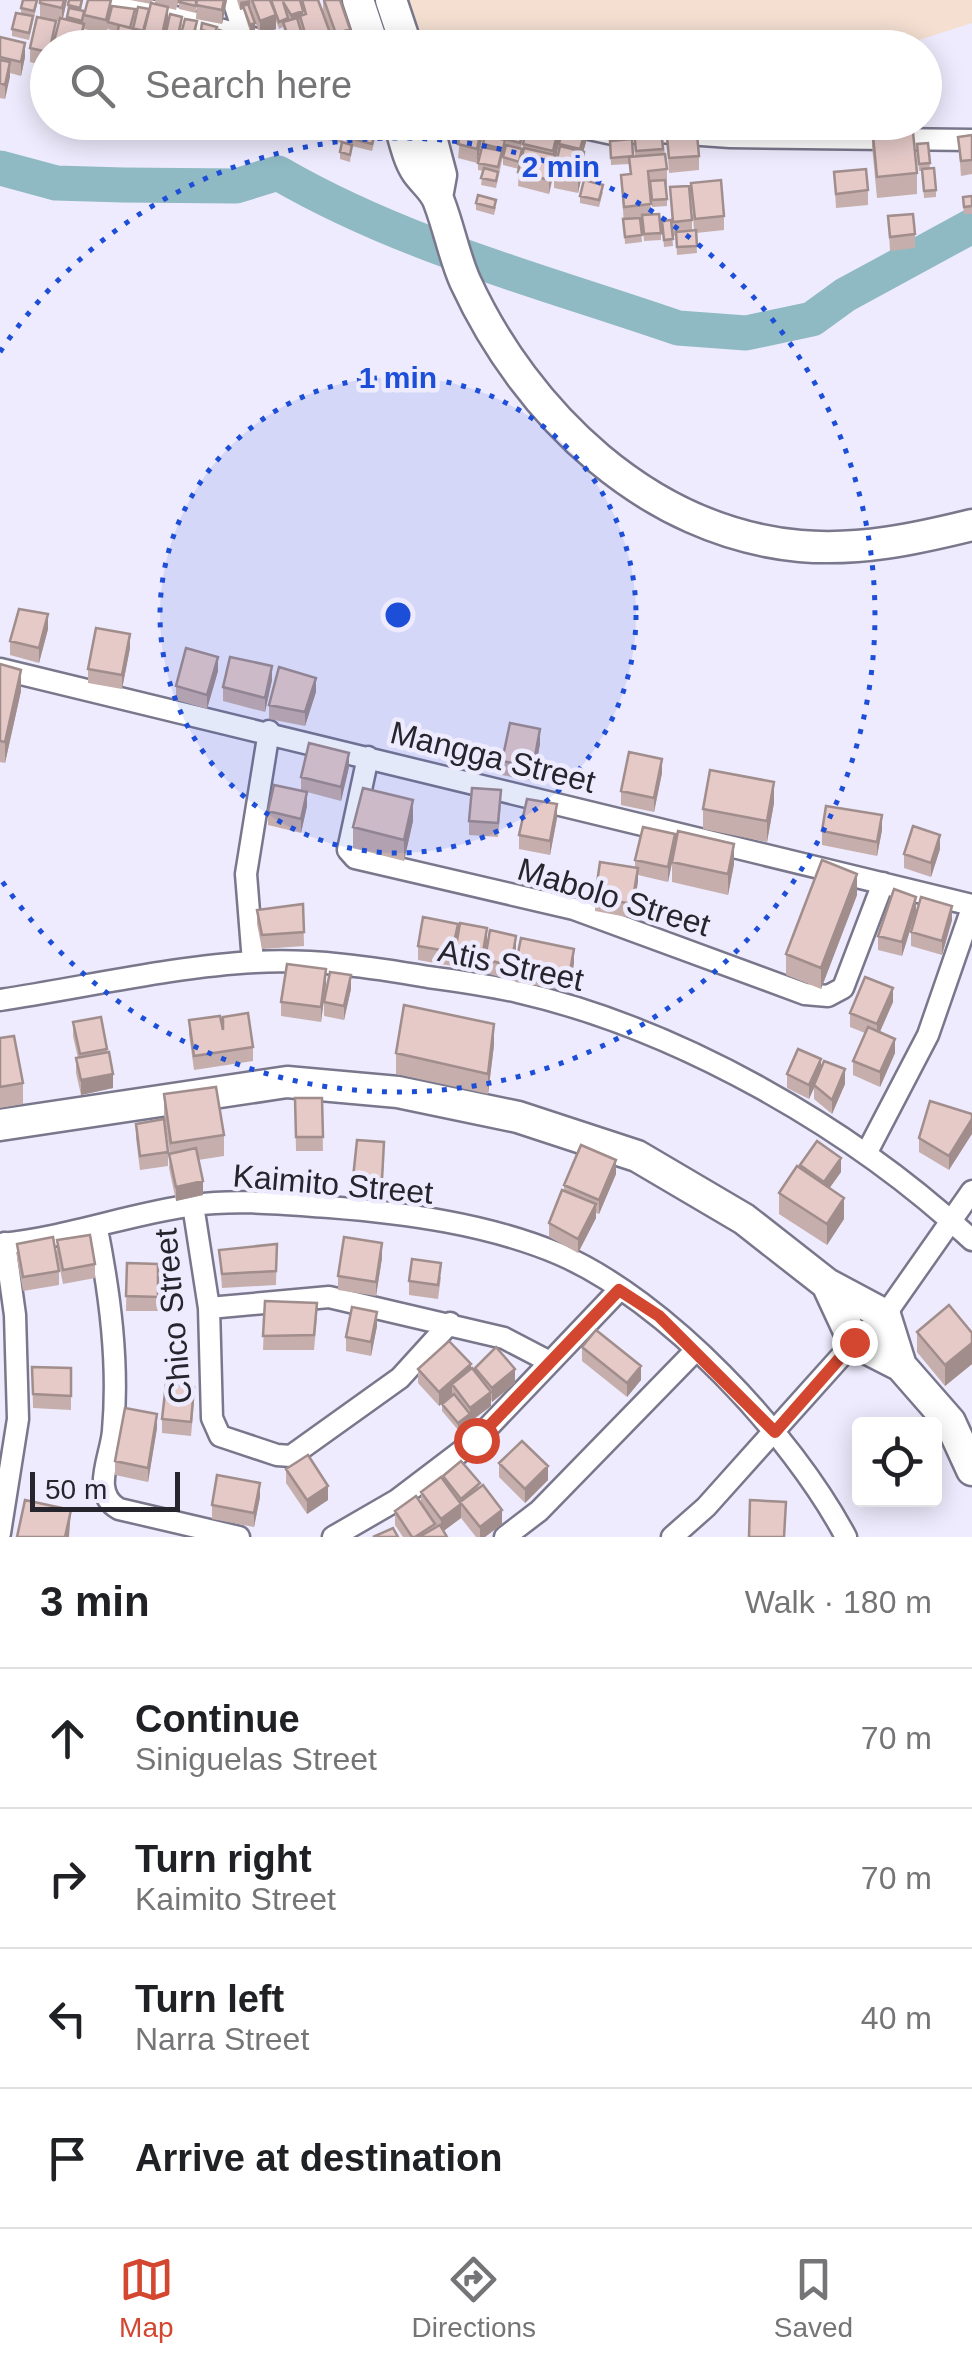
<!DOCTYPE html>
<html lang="en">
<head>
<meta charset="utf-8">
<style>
  :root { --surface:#fff; --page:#f2f2f2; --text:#202124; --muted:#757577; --line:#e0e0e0; --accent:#d34730 }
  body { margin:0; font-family:Helvetica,sans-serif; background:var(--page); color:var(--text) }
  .controls { position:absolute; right:30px; bottom:30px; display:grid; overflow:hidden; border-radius:10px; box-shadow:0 5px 25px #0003 }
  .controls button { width:90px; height:90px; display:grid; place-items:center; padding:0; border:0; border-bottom:2px solid var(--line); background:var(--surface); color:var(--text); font:50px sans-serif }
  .scale { position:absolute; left:30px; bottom:25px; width:150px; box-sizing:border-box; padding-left:10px; border:5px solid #26242d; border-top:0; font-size:28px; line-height:35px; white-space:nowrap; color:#26242d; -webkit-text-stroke:8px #edebfd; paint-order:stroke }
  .stop { position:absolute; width:30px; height:30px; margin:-22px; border:8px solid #d34730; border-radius:50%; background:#fff }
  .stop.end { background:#d34730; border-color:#fff; box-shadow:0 2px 10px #0008 }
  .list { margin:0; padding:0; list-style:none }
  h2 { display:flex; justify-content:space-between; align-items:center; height:130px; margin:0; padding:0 40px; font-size:42px }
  h2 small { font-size:32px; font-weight:400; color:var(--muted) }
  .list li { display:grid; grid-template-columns:65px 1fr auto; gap:30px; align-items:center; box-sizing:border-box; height:140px; padding:0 40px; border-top:2px solid var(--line) }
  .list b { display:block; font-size:38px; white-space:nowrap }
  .list p { margin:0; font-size:32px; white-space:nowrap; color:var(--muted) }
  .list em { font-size:32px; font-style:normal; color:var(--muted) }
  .icon { flex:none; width:55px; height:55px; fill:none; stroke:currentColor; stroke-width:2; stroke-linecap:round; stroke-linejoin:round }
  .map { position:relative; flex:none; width:972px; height:1537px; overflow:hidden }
  .search { position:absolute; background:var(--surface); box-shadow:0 5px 25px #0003; left:30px; right:30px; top:30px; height:110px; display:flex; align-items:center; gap:25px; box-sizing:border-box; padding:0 35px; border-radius:55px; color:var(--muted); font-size:38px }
  .sheet { height:690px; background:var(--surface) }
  nav { display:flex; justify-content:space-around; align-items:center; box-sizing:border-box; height:140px; border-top:2px solid var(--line); background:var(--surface); font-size:28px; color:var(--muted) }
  nav a { display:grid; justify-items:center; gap:5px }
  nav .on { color:var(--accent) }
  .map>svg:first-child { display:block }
  .industrial { fill:#f4dfd1 }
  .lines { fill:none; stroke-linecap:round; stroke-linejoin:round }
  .river { stroke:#8fb9c3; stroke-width:35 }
  .street-casing { stroke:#79778b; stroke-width:25 }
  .secondary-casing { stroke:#79778b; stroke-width:35 }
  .street { stroke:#fff; stroke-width:20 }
  .secondary { stroke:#fff; stroke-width:30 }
  .wall { fill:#c5aeac }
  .shaded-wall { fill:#a08d8c }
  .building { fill:#e5cac8; stroke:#a08d8c; stroke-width:2.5 }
  .route { stroke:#d34730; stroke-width:12 }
  .ring { fill:none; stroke:#1d4ed8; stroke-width:5; stroke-dasharray:5 10 }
  .labels { text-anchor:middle; stroke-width:9; stroke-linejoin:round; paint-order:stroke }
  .street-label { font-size:32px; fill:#26242d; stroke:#edebfd }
  .centre { fill:#1d4ed8; stroke:#edebfd; stroke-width:5 }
  .ring-label { font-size:30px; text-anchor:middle; font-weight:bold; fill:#1d4ed8; stroke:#edebfd; stroke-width:9; stroke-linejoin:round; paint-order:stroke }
</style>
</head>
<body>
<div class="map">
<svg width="972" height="1537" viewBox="0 0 972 1537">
  <rect width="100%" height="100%" fill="#edebfd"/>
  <path class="industrial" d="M407,0h565v23l-78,25h-472z"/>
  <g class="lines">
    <path class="river" d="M0,168l56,15 67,2 113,1 42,-13c126,73 264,108 400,155l68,5 66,-14 33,-24 127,-69"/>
    <g class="street-casing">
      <path id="street" d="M112,0l178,48
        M233,0l11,34
        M557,122l60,13 28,-4 85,6 242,3
        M0,669l972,236
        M368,757l-20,93 7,8 219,51 231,85 23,2 15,-8 40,-105
        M253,962l-7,-88 23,-143
        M0,1000c80,-12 176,-34 255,-38 58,-3 116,5 173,15 30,4 60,8 90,15 161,37 334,136 454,248
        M866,1154l62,-119 44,-127
        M193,1205l16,103 3,110 8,18 57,19 14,1 109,-78 50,-55
        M97,1229c13,66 22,134 16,202 -2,26 -23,62 6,78l120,28
        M0,1244c66,-6 128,-30 193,-39 44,-6 92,-1 136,2 76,6 159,17 230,47 107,46 233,181 287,283
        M209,1308l120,-11 175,41 46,24
        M0,1533l18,-114 -3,-104 -10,-72
        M333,1537l64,-37 79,-60 143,-150
        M505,1537l34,-26 156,-160
        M672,1537l34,-30 148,-165 31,-27 87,-124"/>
    </g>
    <g class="secondary-casing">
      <path id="secondary" d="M358,0l16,48
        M391,0l16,48
        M399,122c5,16 9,37 18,50 7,10 18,18 22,30 10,26 15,54 26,79 61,133 183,251 335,265 60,5 115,-7 172,-21
        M427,122l14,53 -4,22
        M0,1125l287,-43 111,10 120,25 119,39 107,63 83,65 58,31 16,51
        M827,1284l27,58 47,24 49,56 22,48"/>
    </g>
    <use href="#street" class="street"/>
    <use href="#secondary" class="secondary"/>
  </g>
  <path class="wall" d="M38,0l-9,40 -17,-4v-7l9,-15v-6z
    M40,0h27l-4,18 4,2 1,-15 15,-5 -2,11 30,-2 24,7 -3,12 1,1 16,-16 2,-9 -21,-4h23l-1,3h3v-3h24l-3,10 -8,-2 -6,40 -18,-3v-11v14h-29l3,-16 -10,-3v-2l-2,7 -22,-5v-10v19l-3,10h-33v19l-18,-5v-14l26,-15 3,-12 -19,-4z
    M179,0h17v13l-17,-4z
    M197,0h30l-5,24 -26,-5z
    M237,0h63l3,15h1l-4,-15h18l5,10v-10h17l10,43 -14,5 -4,-10v7l-36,-1v-4l-8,3 -5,-16 -4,2 -3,-8v8l-16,6 -9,-25 4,20 -5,2 -7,-23 -3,1z
    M182,24l-5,23 -12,-3v-7z
    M197,29l-5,19 -12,-3v-7z
    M201,30l16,4 -4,14h-19l7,-14z
    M0,37l25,20 -4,19 -11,-3 -5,26 -5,-1z
    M338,122h29l-2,7 10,10 -3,12 -20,-5 -2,16 -10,-3v-7l6,-9 2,-16 -5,-1 -2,17 -13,-3v-7z
    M435,122l65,1 5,9 -2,24 -7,32 -15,-3 2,-14 -5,-1v-7l6,-24 -2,-1 -5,25 -19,-5 2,-20 -25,-6z
    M526,122l-5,26 1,8 1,-12 38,-22v11l-6,25v10l4,-24 27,-2 -3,10 1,15 -6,26 -24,-5v-14l-5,20 -31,-8 1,-17 -16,-4v-8l3,-10 -1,-8z
    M872,125l45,48v21l-40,4 -5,-52z
    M666,126l33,30v14l-30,3z
    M661,127l6,42v37l-15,1 -3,-22 2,29 10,19v7l-17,1 -2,-22h-2l2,23 -17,2 -4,-69 9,-1 -1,-10 -18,1 -1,-24 25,16 -1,-27z
    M972,135v39l-11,2 -3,-39z
    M928,143l2,26 6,21v7l-12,1 -2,-27h-3l-2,-20z
    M834,172l34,18v15l-32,3z
    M691,183l33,33v14l-28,3 1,20 -20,2 -1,-19h-3l-3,-49 22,33v11h2z
    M603,192l-4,15 -19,-4v-7z
    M972,196v18h-8l-1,-17z
    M476,203l20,4 -2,8 -18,-5z
    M888,216l27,18v14l-25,3z
    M671,220l2,26 -9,1 -2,-26z
    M48,629l-9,34 -29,-8v-14z
    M130,648l-8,41 -34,-6v-14z
    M0,664l21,27 -16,72 -5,-1z
    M218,671l-11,38 -31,-9v-14z
    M272,680l-7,32 -42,-11v-14z
    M316,692l-11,34 -36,-7v-14z
    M540,744l-7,37 -31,-6v-14z
    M349,767l-8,34 -34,-9v14l-6,27 -33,-8v-14l33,-20v-14z
    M662,773l-8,39 -33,-7v-14z
    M774,803l-7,39 -64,-13v-20z
    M501,804l-3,33 -29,-2v-14z
    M557,818l-7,37 -31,-6v-14z
    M413,821l-9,40 -51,-13v-21z
    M882,830l-5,26 -55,-11v-14z
    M675,846l59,18 -6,31 -56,-13v-19l-4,19 -30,-7 -6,43 -37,-7v-14l40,-29v-8z
    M940,849l-9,28 -27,-9v-14z
    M857,895l-36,94 -35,-14v-21z
    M303,904l1,42 -42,3 -5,-25v-14z
    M916,911l-14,45 -24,-6v-14z
    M952,920l-10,35 -31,-9v-14z
    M487,942l-5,30 -27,-6v-12l-3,12 -34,-6v-14z
    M516,950l-5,30 -26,-7v-14z
    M574,963l-5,28 -54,-9v-14z
    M326,984l-5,38 -40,-6v-14z
    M351,989l-7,31 -20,-4v-14z
    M893,1002l-13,30 15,21 -15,34 -27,-12v-14l12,-28 -15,-6v-14z
    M189,1020l34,10 30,17v14l-59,9 -5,-36z
    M73,1022l34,27 6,39 -32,7 -5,-22v-15h2l-5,-22z
    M0,1038l23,45v21l-23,4z
    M494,1045l-6,49 -92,-20v-21z
    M821,1069l24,15 -13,30 -18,-15v-12l-5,12 -22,-11v-14z
    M164,1094l60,41v21l-26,4 5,35 -27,6 -7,-33 1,-14 -6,-39z
    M295,1098h27l1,53h-27z
    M972,1114l-23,56 -30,-18v-14z
    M136,1124l32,28v14l-28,4 -4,-32z
    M384,1157l-2,36 -29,-1v-14z
    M800,1165l41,7 -12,16 15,31 -17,26 -48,-31v-21l21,-24z
    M616,1174l-17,40 -3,-1v5l-18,35 -29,-16v-14l15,-33v-5z
    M57,1240l38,24v14l-32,6 -6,-30z
    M17,1244l42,27v14l-36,6 -6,-33z
    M277,1244l-1,41 -54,3 -3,-38z
    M382,1258l-6,38 -38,-6v-14z
    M127,1263l31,1v47h-32z
    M441,1277l-3,22 -29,-4v-14z
    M265,1301l52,16 -3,33h-51z
    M377,1326l-6,30 -25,-5v-14z
    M917,1332l55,1v31l-27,22 -28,-34z
    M582,1347l59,33 -14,17 -45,-36z
    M32,1367l39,1v42l-38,-2z
    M475,1368l40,15 -23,19 -1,-2v6l-33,24 -16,-19v-7l10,-9 -13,11 -21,-23v-14h53l4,3z
    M194,1402l-3,34 -29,-3v-14z
    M157,1428l-9,54 -33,-7v-14z
    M499,1463l49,17 -23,23 -26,-26z
    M286,1469l42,31 -21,14 -21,-31z
    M443,1476l37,11 22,37 -17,13h-9l-15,-19 -18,13 4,6h-44l-8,-12v-14l26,-7v-12l22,-13z
    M260,1497l-6,30 -42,-8v-14z"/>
  <path class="shaded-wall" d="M64,0h3l-5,22v-14z
    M224,0h3l-5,24v-14z
    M250,0v7l-10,3v-8z
    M168,7v14l-6,27v-13z
    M303,11v7l-12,4v-7z
    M276,15v14l-16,6v-14z
    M255,23v7l-5,2v-7z
    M84,24v14l-3,10 -3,-1z
    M350,29v14l-14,5v-14z
    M301,31v6h-5v3l-8,3v-7z
    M25,43v14l-4,19v-14z
    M10,62v15l-5,22v-14z
    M560,122l1,11 -12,61v-14l4,-18v-11z
    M482,126v14l-5,23v-14z
    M586,128v14l-6,21v-14z
    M584,152v15l-6,26v-14z
    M48,614v15l-9,34v-15z
    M130,634v14l-8,41v-14z
    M218,657v14l-11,38v-14z
    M272,666v14l-7,32v-14z
    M21,670v21l-16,72v-21z
    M316,678v14l-11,34v-14z
    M540,729v15l-7,37v-14z
    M349,753v14l-8,34v-14z
    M662,759v14l-8,39v-14z
    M774,782v21l-7,39v-21z
    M307,792v14l-6,27v-14z
    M413,800v21l-9,40v-21z
    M557,804v14l-7,37v-14z
    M882,815v15l-5,26v-14z
    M675,834v14l-7,34v-15z
    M940,835v14l-9,28v-14z
    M734,844v20l-6,31v-21z
    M638,868v14l-6,36v-14z
    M857,874v21l-36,94v-21z
    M916,897v14l-14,45v-14z
    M952,906v14l-10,35v-14z
    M458,924v14l-6,28v-14z
    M487,928v14l-5,30v-14z
    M516,936v14l-5,30v-14z
    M574,949v14l-5,28v-14z
    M326,969v15l-5,38v-15z
    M351,975v14l-7,31v-14z
    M893,988v14l-16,36v-14z
    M494,1024v21l-6,49v-20z
    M895,1039v14l-15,34v-15z
    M821,1059v14l-12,26v-14z
    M845,1069v15l-13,30v-14z
    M113,1074v14l-32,7v-15z
    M972,1119v15l-23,36v-14z
    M841,1158v14l-17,24v-14z
    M616,1160v14l-17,40v-14z
    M203,1181v14l-27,6v-14z
    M844,1198v21l-17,26v-21z
    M596,1204v14l-18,35v-14z
    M382,1243v15l-6,38v-14z
    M377,1312v14l-6,30v-14z
    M972,1343v21l-27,22v-21z
    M471,1364v14l-19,6v11l-13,11v-14z
    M641,1366v14l-14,17v-14z
    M515,1369v14l-23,19v-14z
    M491,1392v14l-21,16v-14z
    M157,1414v14l-9,54v-14z
    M470,1414v7l-12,9v-7z
    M548,1466v14l-23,23v-14z
    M260,1483v14l-6,30v-14z
    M328,1486v14l-21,14v-14z
    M461,1504v14l-20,15v-14z
    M71,1510l-2,27h-4z
    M502,1510v14l-17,13h-5v-10z"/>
  <path class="building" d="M23,0h14l-3,11 -13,-3z
    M40,0h24l-2,8 -22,-5z
    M69,0h13l-2,8 -12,-3z
    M88,0h23l-5,20 -22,-5z
    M179,0h17v6l-17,-4z
    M197,0h27l-2,10 -26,-5z
    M252,0h18l6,15 -16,6z
    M271,0h29l3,11 -12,4 -8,-13 5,16 -9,4z
    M302,0h16l14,38 -36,-1 9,-4 -5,-17 6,-2z
    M324,0h16l10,29 -14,5z
    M151,3l17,4 -6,28 -18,-4z
    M248,4l7,19 -5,2 -7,-19z
    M112,6l23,3 -5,19 -22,-6z
    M138,7l11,2 -6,22 -10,-2z
    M69,8l15,3 -2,10 -15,-4z
    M16,13l17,3 -4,17 -17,-4z
    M170,14l12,3 -5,23 -12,-3z
    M37,17l19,4 -6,27h-2v4l-18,-4z
    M60,18l24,6 -6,23 -24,-6z
    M297,18l4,13 -13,5 -5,-14z
    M185,19l12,2 -5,20 -12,-3z
    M202,23l15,4 -2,6 -14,-3z
    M119,25l25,6 -3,17h-13l-13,-4z
    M219,30l9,3 -4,14 -9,-2z
    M198,33l16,4 -3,11h-17z
    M0,37l25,6 -4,19 -21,-5z
    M246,39l18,4 -1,5h-19z
    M0,60l10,2 -5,23 -5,-2z
    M331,122l12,3 -2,11 -13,-3z
    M463,122l19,4 -5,23 -19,-5z
    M472,122h25l8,2 -3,12 -20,-5v-5l-10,-2z
    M509,122h16l-5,21 -15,-4z
    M528,122h32l-7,29 -30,-7z
    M901,122h11l5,51 -40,4 -5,-52z
    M564,123l22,5 -6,21 -21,-5z
    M696,123l3,33 -30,2 -3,-32z
    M349,125l26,7 -3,12 -26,-7z
    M661,127l2,22 -27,2 -2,-21z
    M485,135l20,5 -2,9 -20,-5z
    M972,135v25l-11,1 -3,-24z
    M632,139l1,17 -22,2 -1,-17z
    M342,142l10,3 -2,10 -10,-3z
    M928,143l2,20 -11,1 -2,-20z
    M506,145l16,4 -3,13 -16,-5z
    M560,146l24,6 -6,27 -24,-6z
    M482,147l20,4 -4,16 -20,-4z
    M524,148l31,7 -6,25 -31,-8z
    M665,154l2,15 -19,2 3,33 -27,3 -3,-32 10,-1 -2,-17z
    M484,168l14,4 -2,9 -15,-3z
    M934,168l2,22 -12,1 -2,-22z
    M866,169l2,21 -32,4 -2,-22z
    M584,180l19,5 -4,15 -19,-4z
    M665,180l2,19 -15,1 -2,-19z
    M721,180l3,36 -29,3 -4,-36z
    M689,186l3,34 -19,2 -3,-35z
    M478,195l18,5 -2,8 -18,-5z
    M972,196v10l-8,1 -1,-10z
    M659,214l2,19 -17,1 -2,-19z
    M913,214l2,20 -25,3 -2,-21z
    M640,218l2,17 -17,2 -2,-18z
    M671,220l2,19 -9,1 -2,-19z
    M696,230l1,16 -20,1 -1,-15z
    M19,609l29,5 -9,34 -29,-7z
    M96,628l34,6 -8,41 -34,-6z
    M186,648l32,9 -11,38 -31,-9z
    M230,657l42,9 -7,32 -42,-11z
    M0,664l21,6 -16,72 -5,-1z
    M279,667l37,11 -11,34 -36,-7z
    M510,723l30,6 -7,38 -31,-6z
    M309,743l40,10 -8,34 -40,-10z
    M629,752l33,7 -8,39 -33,-7z
    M710,770l64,12 -7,39 -64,-12z
    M274,785l33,7 -6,27 -33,-8z
    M363,788l50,12 -9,40 -51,-13z
    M472,788l29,2 -3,33 -29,-2z
    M527,799l30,5 -7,37 -31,-6z
    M826,806l56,9 -5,27 -55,-11z
    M913,826l27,9 -9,28 -27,-9z
    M643,827l32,7 -7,33 -33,-7z
    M678,831l56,13 -6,30 -56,-12z
    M822,860l35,14 -36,94 -35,-14z
    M600,862l38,6 -6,36 -37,-7z
    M894,889l22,8 -14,45 -24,-6z
    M921,897l31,9 -10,35 -31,-9z
    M303,904l1,28 -42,3 -5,-25z
    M423,917l35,7 -6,28 -34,-6z
    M460,923l27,5 -5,30 -27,-6z
    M490,930l26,6 -5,30 -26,-7z
    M521,938l53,11 -5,28 -54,-9z
    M287,964l39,5 -5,38 -40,-5z
    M330,972l21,3 -7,31 -20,-4z
    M865,977l28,11 -16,36 -27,-11z
    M404,1005l90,19 -6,50 -92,-21z
    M248,1013l5,34 -59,9 -5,-36 31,-4 3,14v-13z
    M101,1017l6,32 -27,5 -7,-32z
    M868,1027l27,12 -15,33 -27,-11z
    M14,1036l9,47 -23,4v-49z
    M798,1049l23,10 -12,26 -22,-11z
    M109,1052l4,22 -32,6 -5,-22z
    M824,1061l21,8 -13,31 -18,-15z
    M216,1087l8,48 -53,8 -7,-49z
    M295,1098h27l1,39h-27z
    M930,1101l42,13v5l-23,37 -30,-18z
    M164,1119l4,33 -28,4 -4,-32z
    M357,1140l27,2 -2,37 -29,-1z
    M817,1141l24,17 -17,24 -24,-17z
    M581,1145l35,15 -17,40 -35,-15z
    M196,1148l7,33 -27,6 -7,-33z
    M797,1166l47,32 -17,26 -48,-31z
    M562,1190l34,14 -18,35 -29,-16z
    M90,1235l5,29 -32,6 -6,-30z
    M53,1237l6,34 -36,6 -6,-33z
    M344,1237l38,6 -6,39 -38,-6z
    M277,1244l-1,27 -54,3 -3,-24z
    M412,1259l29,4 -3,22 -29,-4z
    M127,1263l31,1v33l-32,-1z
    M265,1301l52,2 -3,32 -51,1z
    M949,1305l23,28v10l-27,22 -28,-33z
    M352,1307l25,5 -6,30 -25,-5z
    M596,1330l45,36 -14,17 -45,-36z
    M449,1341l22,23 -32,28 -21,-23z
    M496,1347l19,22 -23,19 -17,-20z
    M32,1367l39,1v28l-38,-2z
    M472,1368l19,24 -21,16 -18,-24z
    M166,1384l28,3 -3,35 -29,-3z
    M454,1394l16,20 -12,9 -16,-19z
    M125,1408l32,6 -9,54 -33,-7z
    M522,1441l26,25 -23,23 -26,-26z
    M308,1455l20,31 -21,14 -21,-31z
    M461,1461l19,22 -19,16 -18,-23z
    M217,1475l43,8 -6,30 -42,-8z
    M441,1477l20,27 -20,15 -20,-27z
    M483,1485l19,25 -22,17 -20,-25z
    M416,1496l19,28 -20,13h-3l-17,-26z
    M25,1500l46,10 -6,27h-48z
    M750,1500l36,2 -2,35h-35z
    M440,1525l7,12h-28z
    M393,1528l5,9h-25z"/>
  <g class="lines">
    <path class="route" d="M476,1440l143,-150 40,26 116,116 79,-90"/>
  </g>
  <circle cx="398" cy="615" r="238" fill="#1d4ed8" fill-opacity=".12"/>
  <g class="ring">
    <circle cx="398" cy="615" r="238"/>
    <path d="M0 352A477 477 0 1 1 0 878"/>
  </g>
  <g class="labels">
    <g class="street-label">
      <text transform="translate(493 757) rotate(14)" y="11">Mangga Street</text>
      <text transform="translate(614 897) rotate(17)" y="11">Mabolo Street</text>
      <text transform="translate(511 965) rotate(12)" y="11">Atis Street</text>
      <text transform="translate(333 1184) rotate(5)" y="11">Kaimito Street</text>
      <text transform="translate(173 1316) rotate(-95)" y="11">Chico Street</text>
    </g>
  </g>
  <circle cx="398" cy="615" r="15" class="centre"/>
  <g class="ring-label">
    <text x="561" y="177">2 min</text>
    <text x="398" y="388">1 min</text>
  </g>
</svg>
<div class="controls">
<button><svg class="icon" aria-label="locate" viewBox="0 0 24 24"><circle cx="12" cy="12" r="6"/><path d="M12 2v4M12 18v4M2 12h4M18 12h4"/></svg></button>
</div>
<div class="scale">50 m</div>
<div class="stop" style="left:476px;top:1440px"></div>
<div class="stop end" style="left:854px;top:1342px"></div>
<div class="search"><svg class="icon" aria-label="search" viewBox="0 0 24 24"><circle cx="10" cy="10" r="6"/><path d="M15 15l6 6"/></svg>Search here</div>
</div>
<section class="sheet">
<h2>3 min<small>Walk · 180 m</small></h2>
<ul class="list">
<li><svg class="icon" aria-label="ahead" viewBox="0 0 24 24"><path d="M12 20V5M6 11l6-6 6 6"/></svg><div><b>Continue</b><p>Siniguelas Street</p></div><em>70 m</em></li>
<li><svg class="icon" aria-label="right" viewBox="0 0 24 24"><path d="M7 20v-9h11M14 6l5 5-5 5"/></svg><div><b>Turn right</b><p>Kaimito Street</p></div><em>70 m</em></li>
<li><svg class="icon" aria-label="left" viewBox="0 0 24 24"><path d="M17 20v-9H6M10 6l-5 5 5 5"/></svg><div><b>Turn left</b><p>Narra Street</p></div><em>40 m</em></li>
<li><svg class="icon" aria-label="arrive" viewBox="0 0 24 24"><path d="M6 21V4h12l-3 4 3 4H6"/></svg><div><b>Arrive at destination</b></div></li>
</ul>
</section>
<nav>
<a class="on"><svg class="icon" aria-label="map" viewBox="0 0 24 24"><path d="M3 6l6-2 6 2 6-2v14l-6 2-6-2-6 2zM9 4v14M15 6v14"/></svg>Map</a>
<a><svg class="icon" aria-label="directions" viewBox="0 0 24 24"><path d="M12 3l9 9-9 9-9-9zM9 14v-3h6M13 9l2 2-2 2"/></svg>Directions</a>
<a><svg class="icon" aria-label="saved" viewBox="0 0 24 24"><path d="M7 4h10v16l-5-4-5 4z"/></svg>Saved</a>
</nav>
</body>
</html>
